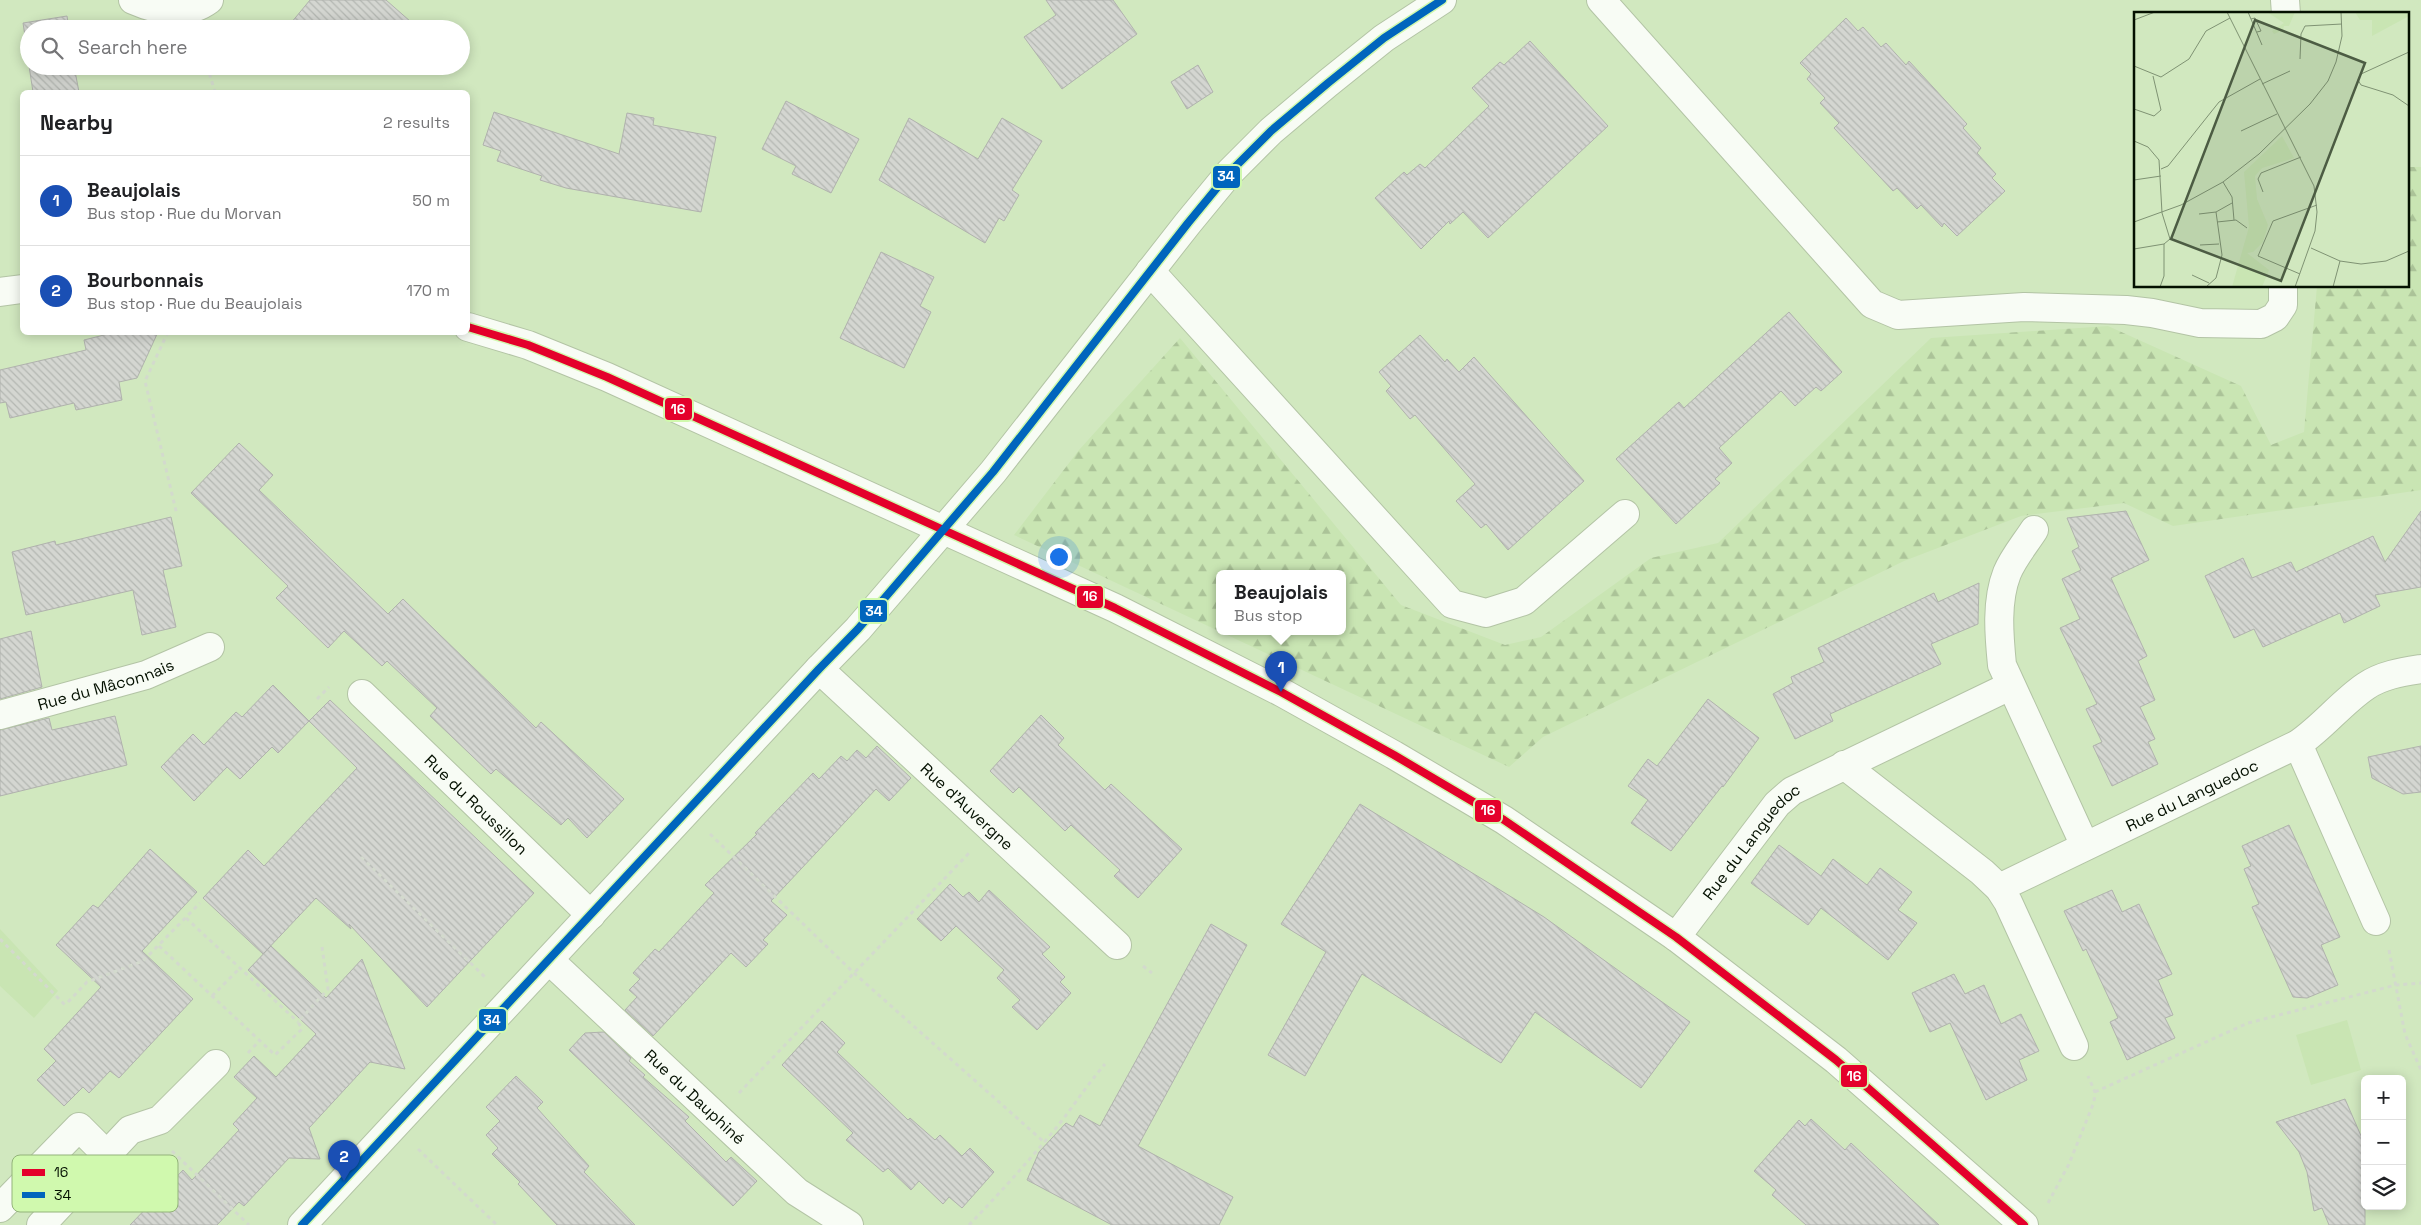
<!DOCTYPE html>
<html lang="en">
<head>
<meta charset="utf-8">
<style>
  :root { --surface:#fff; --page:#f6f6f6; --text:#202124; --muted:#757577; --line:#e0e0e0; --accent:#0b8043 }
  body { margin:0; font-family:"Space Grotesk",sans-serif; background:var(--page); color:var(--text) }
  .controls { position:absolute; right:15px; bottom:15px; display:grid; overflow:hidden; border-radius:8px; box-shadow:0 2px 12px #0003 }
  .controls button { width:45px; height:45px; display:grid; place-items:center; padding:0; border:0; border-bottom:1px solid var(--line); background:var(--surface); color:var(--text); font:25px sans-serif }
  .you { position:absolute; left:1058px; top:556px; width:18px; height:18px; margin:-12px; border:4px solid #fff; border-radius:50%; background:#1a73e8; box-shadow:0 0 0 8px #1a73e833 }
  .badge { display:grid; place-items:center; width:32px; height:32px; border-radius:50%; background:var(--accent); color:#fff; font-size:16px; font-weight:700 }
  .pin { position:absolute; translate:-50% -41px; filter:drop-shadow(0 1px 2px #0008) }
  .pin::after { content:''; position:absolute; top:26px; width:18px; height:15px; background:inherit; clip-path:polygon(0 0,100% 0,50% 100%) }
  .popup { position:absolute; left:1216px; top:570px; width:130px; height:65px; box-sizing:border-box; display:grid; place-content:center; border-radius:8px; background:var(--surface); filter:drop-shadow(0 1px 4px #0005); font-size:16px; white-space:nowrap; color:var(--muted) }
  .popup b { font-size:19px; color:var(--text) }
  .popup::after { content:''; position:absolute; left:50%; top:100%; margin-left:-10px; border:10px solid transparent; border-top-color:var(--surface) }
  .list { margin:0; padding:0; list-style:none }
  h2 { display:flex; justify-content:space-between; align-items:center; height:65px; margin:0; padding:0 20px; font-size:21px }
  h2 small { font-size:16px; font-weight:400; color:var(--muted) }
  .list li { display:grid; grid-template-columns:32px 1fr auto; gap:15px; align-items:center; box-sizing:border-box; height:90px; padding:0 20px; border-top:1px solid var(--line) }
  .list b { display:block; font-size:19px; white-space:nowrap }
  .list p { margin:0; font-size:16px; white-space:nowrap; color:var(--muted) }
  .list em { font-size:16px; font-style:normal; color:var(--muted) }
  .icon { flex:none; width:28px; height:28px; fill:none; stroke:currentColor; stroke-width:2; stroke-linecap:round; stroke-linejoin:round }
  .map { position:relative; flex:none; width:2421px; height:1225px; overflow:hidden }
  .search { position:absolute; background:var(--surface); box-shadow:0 2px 12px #0003; left:20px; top:20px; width:450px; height:55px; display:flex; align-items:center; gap:12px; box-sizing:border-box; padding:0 18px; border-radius:28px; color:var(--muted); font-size:19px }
  .panel { position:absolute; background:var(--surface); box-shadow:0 2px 12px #0003; left:20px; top:90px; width:450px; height:245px; border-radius:8px }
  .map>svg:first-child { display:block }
  .green { fill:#c9e5b3 }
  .forest { fill:url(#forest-firs); fill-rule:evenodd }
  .building { fill:url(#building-back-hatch); stroke:#b0b2ad }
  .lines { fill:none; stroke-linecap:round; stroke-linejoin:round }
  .minor-casing { stroke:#b3c4a5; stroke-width:30 }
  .path { stroke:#d3dacd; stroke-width:3; stroke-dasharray:4 4; stroke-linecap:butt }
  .minor { stroke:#f8fcf5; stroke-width:28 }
  .bus-1-casing { stroke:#d0f9ae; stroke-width:11 }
  .bus-2-casing { stroke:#d0f9ae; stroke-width:11 }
  .bus-1 { stroke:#e4002b; stroke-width:8 }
  .bus-2 { stroke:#0065bd; stroke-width:8 }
  .labels { text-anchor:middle; stroke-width:4; stroke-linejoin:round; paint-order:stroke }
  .street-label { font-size:16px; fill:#041000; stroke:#d0f9ae }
  .inset-road { fill:none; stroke:#7f9273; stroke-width:1 }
  .view { fill:#4c5c43; fill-opacity:0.15; stroke:#4c5c43; stroke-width:2.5 }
  .inset-edge { fill:none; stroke:#041000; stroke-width:2.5 }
  .key { fill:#d0f9ae; stroke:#93b37a; stroke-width:1 }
  .key-label { font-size:14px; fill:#041000 }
  .line-badge { stroke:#d0f9ae; stroke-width:2 }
  .badge-label { font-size:14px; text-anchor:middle; font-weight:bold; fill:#fff }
</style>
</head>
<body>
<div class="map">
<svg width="2421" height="1225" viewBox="0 0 2421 1225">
  <defs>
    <pattern id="forest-firs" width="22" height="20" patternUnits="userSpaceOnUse" patternTransform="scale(1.25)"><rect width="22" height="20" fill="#c9e5b3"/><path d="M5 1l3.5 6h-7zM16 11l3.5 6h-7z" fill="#abc398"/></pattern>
    <pattern id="building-back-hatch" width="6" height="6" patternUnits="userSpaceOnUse" patternTransform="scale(1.25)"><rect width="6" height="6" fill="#d4d6d1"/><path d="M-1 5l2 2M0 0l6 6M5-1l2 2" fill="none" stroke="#b4b7b2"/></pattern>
  </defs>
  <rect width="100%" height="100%" fill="#d1e8bf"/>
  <path class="green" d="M0,929l58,62 -24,27 -34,-32z
    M2347,1020l14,50 -50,15 -15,-50z"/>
  <path class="forest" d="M2407,167h14v323l-248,36 -49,-23 -103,13 -117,45 -361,176 -34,30 -495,-232 65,-85 101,-112 221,267 104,40 36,-8 110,-79 67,-15 213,-205 177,-12 133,60 30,59 33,-13 13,-146h90zM1220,573h122v58h-122z"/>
  <path class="building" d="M310,0h76l33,29h-133z
    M1046,0h67l24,34 -75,55 -38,-52 32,-22z
    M67,16l2,13h-40v33l-6,-39z
    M1846,18l12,13 5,-4 18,20 5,-4 20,22 3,-4 58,63 -4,4 18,20 -4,5 19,21 -4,4 13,13 -48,45 -13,-13 -2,4 -21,-22 -4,4 -20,-21 -4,3 -59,-63 5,-5 -19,-20 5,-5 -18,-19 4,-5 -11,-11z
    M1530,41l78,85 -120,112 -25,-26 -13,12 -1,-3 -28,28 -46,-51 29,-26 3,3 13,-11 5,4 64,-62 -17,-18 28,-26 4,3z
    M1198,65l15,27 -26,17 -16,-27z
    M29,66h45l5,26h-46z
    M786,101l73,38 -28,54 -39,-19 4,-8 -34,-17z
    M494,112l125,42 8,-41 27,5 -1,7 63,12 -15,75 -135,-24 -26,-8 2,-4 -45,-15 4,-10 -18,-6z
    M909,118l69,41 24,-41 40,23 -30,49 7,5 -15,26 -5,-3 -14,25 -106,-63z
    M881,252l53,25 -14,29 11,6 -27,56 -64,-30z
    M1789,312l53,60 -21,19 -5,-4 -21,19 -14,-15 -62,57 13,15 -17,16 5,4 -44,41 -60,-65 63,-57 5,6z
    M116,332h42l-21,46 -18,4 3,18 -46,10 -2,-7 -64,15 -4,-16 -6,1v-33l86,-20 -2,-10z
    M1420,335l25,27 2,-3 12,13 15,-15 110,124 -76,69 -22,-26 -5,4 -25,-27 19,-17 -60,-69 -5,4 -24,-28 5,-5 -12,-14z
    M239,443l34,32 -14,15 129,124 15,-15 133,129 5,-6 83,77 -37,39 -19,-20 -7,7 -65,-56 -5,5 -61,-58 7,-8 -50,-47 -5,5 -38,-35 -16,17 -52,-50 12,-12 -97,-93z
    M2126,511l23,49 -38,18 36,78 -9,5 17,39 -15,7 15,32 -7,3 10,22 -46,22 -19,-40 9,-4 -16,-33 11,-5 -37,-76 20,-9 -18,-40 19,-9 -9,-19 7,-4 -12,-29z
    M2421,511v76l-46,8 5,11 -36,17 -4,-10 -77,34 -9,-18 -20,9 -29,-62 38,-18 9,20 39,-16 5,10 77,-36 12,26z
    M171,517l11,49 -19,4 13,57 -34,8 -9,-45 -107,25 -14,-63 43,-11 1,4z
    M1979,583l-1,41 -47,20 10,20 -111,50 3,7 -38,18 -22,-45 20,-11 -2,-6 33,-15 -6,-14 116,-55 4,9z
    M31,631l11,56 -42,12v-60z
    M273,685l36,36 -31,32 -6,-6 -32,32 -13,-12 -33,34 -33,-34 32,-33 11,11 32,-33 6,5z
    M1708,699l51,39 -36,49 -1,-1 -51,65 -40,-28 17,-23 -20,-14 20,-27 9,7z
    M330,700l204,193 -107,114 -78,-83 2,5 -35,-31 -53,56 -60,-56 45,-48 16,16 93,-98 -48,-47z
    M1041,715l23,23 -6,7 47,45 6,-6 71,65 -44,49 -24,-22 6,-6 -49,-45 -6,6 -46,-44 -6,6 -23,-22z
    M115,716l12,49 -127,31v-66l49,-12 3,12z
    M877,746l34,32 -22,23 -13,-12 -105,112 16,14 -24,25 5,4 -22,23 -15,-14 -78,83 -28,-26 12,-13 -8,-7 11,-11 -7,-6 22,-24 4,3 55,-59 -9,-8 52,-51 -2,-1 58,-60 6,6 22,-23 6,5 10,-11 9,8z
    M2421,746v46l-18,2 -31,-16 -4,-21z
    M1360,804l184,113 146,105 -49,66 -106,-76 -34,51 -139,-89 -57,102 -37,-21 58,-103 -45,-28z
    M2289,825l51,112 -19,8 17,40 -31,13 -14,-1 -41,-90 7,-3 -15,-35 7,-3 -9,-20z
    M1779,845l42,31 12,-17 34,26 13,-17 32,24 -14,18 19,13 -29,37 -67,-52 -13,17 -57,-42z
    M150,849l47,43 -55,59 51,48 -74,79 -9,-7 -21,22 -6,-6 -19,19 -27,-26 19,-19 -12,-12 57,-62 -45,-42 37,-40 5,3z
    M950,884l13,13 6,-5 10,10 10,-12 61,57 -8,7 23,23 -5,5 11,11 -34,37 -25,-23 8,-7 -23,-22 7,-8 -48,-44 -15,15 -24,-22z
    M2112,890l10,22 17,-8 33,70 -14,6 15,35 -8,3 10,20 -48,22 -17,-38 8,-4 -32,-69 -3,2 -19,-40z
    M1211,924l36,21 -109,201 95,51 -14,28h-107l-85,-45 12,-28 27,-29 7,4 7,-12 20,11z
    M271,946l55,52 36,-39 43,110 -35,-7 -61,66 11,31 -31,-1 -45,48 -5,-4 -22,23h-87l53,-55 9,10 47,-50 -6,-6 24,-26 -23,-21 20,-21 22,21 40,-43 -68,-64z
    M1954,974l11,20 19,-9 17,39 20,-10 18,37 -20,9 8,20 -41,20 -36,-77 -20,9 -18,-39z
    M822,1021l23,22 -8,9 71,68 2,-2 25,22 5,-5 22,21 8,-8 24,24 -32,36 -13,-11 -6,7 -24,-23 -8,9 -23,-22 -5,4 -37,-32 7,-7 -71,-68z
    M604,1032l27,26 -2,3 16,14 -2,2 46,40 -4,4 41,41 5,-5 26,24 -24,25 -164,-156 16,-17z
    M516,1076l27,26 -6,6 52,58 -5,6 51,53h-78l-39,-41 2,-2 -28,-28 6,-6 -12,-13 14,-14 -14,-14z
    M2345,1099l20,46v80h-36l-7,-17 -8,3 -7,-39 -8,-20 -23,-30z
    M1811,1119l34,31 6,-7 88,82h-133l-34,-30 4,-5 -22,-19 45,-51 6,6z"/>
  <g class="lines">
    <g class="minor-casing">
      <g id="minor">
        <path d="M133,0c25,11 53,17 76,0"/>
        <path d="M1601,0l271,304 26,11 126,-8 102,3 26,3 48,10 61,1 14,-7 8,-12v-19"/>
        <path d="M2285,0l1,14"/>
        <path d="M1150,271l302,333 34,9 38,-12 101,-87"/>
        <path d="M0,292l22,-3"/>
        <path d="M468,327l60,18 79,32 508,231 166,84 113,63 110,65 172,117 160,123 188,165"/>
        <path d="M2034,530c-9,14 -21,28 -27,43 -11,28 -8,62 -5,92l83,181"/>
        <path id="s1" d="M819,669l298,276"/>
        <path id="s2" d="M362,694l229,221"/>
        <path id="s3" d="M0,715l146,-40 64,-28"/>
        <path d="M2298,744l78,177"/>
        <path d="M1844,765l138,107 17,16 9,14 66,144"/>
        <path id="s4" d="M1999,888l299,-144c25,-17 44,-42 68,-58 16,-11 36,-14 55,-17"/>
        <path id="s5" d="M1676,937l101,-133 15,-13 218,-105"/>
        <path id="s6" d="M549,960l248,232 52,33"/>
        <path d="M0,1208l79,-81 28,28"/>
        <path d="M41,1225l89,-95 30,-10 56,-56"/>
        <path d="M302,1225l517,-556 39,-40 135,-157 195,-249 42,-51 41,-41 57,-48 56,-45 58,-38"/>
      </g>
    </g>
    <path class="path" d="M207,66l8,26
      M168,332l-23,49 32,134
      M317,699l12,-12
      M710,834l144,139 190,169
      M361,857l125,121
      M186,918l112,104
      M0,939l65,66
      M159,946l116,109 27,-26 -4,-7 30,-33 -6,-42
      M2389,950l16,84 16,36
      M1143,966l9,7
      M212,996l28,-28
      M68,1002l19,-20 56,-21 57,-58
      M248,1053l11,-12
      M2095,1092l153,-69 148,-38 25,-2
      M739,1093l231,-241
      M418,1149l79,76
      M172,1151l77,74
      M2048,1203l21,-39 25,-62 1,-10 -7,-16
      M969,1225c30,-31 59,-63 87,-97 17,-21 31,-43 49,-64"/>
    <use href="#minor" class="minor"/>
    <g class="bus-1-casing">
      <path id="bus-1" d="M468,327l60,18 79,32 508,231 166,84 113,63 110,65 172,117 160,123 188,165"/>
    </g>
    <g class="bus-2-casing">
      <path id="bus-2" d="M302,1225l517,-556 39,-40 135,-157 195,-249 42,-51 41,-41 57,-48 56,-45 58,-38"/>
    </g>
    <use href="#bus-1" class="bus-1"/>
    <use href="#bus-2" class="bus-2"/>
  </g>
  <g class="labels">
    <g class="street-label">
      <text dy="6" stroke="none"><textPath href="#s3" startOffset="110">Rue du Mâconnais</textPath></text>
      <text dy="6" stroke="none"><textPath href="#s4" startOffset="214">Rue du Languedoc</textPath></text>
      <text dy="6" stroke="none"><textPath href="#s2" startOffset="159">Rue du Roussillon</textPath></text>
      <text dy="6" stroke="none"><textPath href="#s1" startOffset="202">Rue d'Auvergne</textPath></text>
      <text dy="6" stroke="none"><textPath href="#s5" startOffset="122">Rue du Languedoc</textPath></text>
      <text dy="6" stroke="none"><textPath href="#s6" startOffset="200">Rue du Dauphiné</textPath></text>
    </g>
  </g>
  <g transform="translate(2134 12)">
    <rect width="275" height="275" fill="#d1e8bf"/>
    <path d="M133,0h28l-6,14h-5l-1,4 -9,4 -2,-3 12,-8zM221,0h54v4l-37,20v-16h-12z" fill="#c9e5b3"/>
    <path d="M148,124l12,22 -32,10 -7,8 2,23 11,26 -5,17 -10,10 -6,1 22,17 -7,17h-30l17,-60 -5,-55z" fill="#c9e5b3"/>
    <path class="inset-road" d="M93,0l87,174 3,26 -2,19 -20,56M114,0l14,33M117,7l4,-1 6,13 -4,1M0,8l21,-8M275,40l-48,22 -3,6 3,5 32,10 16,11M166,47l1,-25 4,-8 37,-2M0,54l27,11 28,-18 17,-28 24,-13M128,72l28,-13M0,97l20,7 7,-6 -8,-34M107,119l36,-17M0,129l14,6 11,13 3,53 8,26 -6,5 -30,5M27,157l7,-3 51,-64 41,-23M0,168l27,-4M89,170l9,15 2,23M129,180l-5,-13 3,-6 40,-16M65,202l17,-2 16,-9M0,210l47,-17 42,-23 36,-28 51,-50 18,-23 8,-19 6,-26 -1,-24M83,210l19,-2 11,8M66,233l19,-1M177,236l29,13 21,3 25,-3 23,-10M166,262l-42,-18 15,-35 44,-16M58,263l17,8M26,275l4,-11v-32M72,275l10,-9 6,-23 -6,-43M199,275l7,-26"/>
    <path class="view" d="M121,8l110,43 -84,218 -110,-42z"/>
    <rect width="275" height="275" class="inset-edge"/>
  </g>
  <rect x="12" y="1155" width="166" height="57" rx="8" class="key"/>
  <rect x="22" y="1169" width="23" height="7" fill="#e4002b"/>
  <rect x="22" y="1192" width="23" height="6" fill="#0065bd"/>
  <g class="key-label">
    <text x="54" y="1177">16</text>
    <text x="54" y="1200">34</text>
  </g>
  <g class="line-badge">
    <rect x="1212" y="165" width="29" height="24" rx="5" fill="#0065bd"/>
    <rect x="664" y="397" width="29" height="24" rx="5" fill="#e4002b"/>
    <rect x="1076" y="585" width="28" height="24" rx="5" fill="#e4002b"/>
    <rect x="859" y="599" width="29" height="24" rx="5" fill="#0065bd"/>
    <rect x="1474" y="799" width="28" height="24" rx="5" fill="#e4002b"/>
    <rect x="478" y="1008" width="29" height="24" rx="5" fill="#0065bd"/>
    <rect x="1840" y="1064" width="28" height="24" rx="5" fill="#e4002b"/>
  </g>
  <g class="badge-label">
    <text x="1226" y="181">34</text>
    <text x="678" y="414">16</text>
    <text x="1090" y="601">16</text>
    <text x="874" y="616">34</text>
    <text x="1488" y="815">16</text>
    <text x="492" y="1025">34</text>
    <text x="1854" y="1081">16</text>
  </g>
</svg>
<div class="controls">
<button>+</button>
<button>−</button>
<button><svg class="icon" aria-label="layers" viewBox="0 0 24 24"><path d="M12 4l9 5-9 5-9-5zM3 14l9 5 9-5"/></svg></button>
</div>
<div class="you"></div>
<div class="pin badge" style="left:1281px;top:692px;background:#1a4fb4">1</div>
<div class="popup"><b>Beaujolais</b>Bus stop</div>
<div class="pin badge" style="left:344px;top:1181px;background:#1a4fb4">2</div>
<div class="search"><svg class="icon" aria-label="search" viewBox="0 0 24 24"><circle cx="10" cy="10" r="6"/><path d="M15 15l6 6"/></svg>Search here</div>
<section class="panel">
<h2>Nearby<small>2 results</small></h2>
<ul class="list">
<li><span class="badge" style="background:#1a4fb4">1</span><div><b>Beaujolais</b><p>Bus stop · Rue du Morvan</p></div><em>50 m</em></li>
<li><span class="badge" style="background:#1a4fb4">2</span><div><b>Bourbonnais</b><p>Bus stop · Rue du Beaujolais</p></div><em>170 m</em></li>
</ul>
</section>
</div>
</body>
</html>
